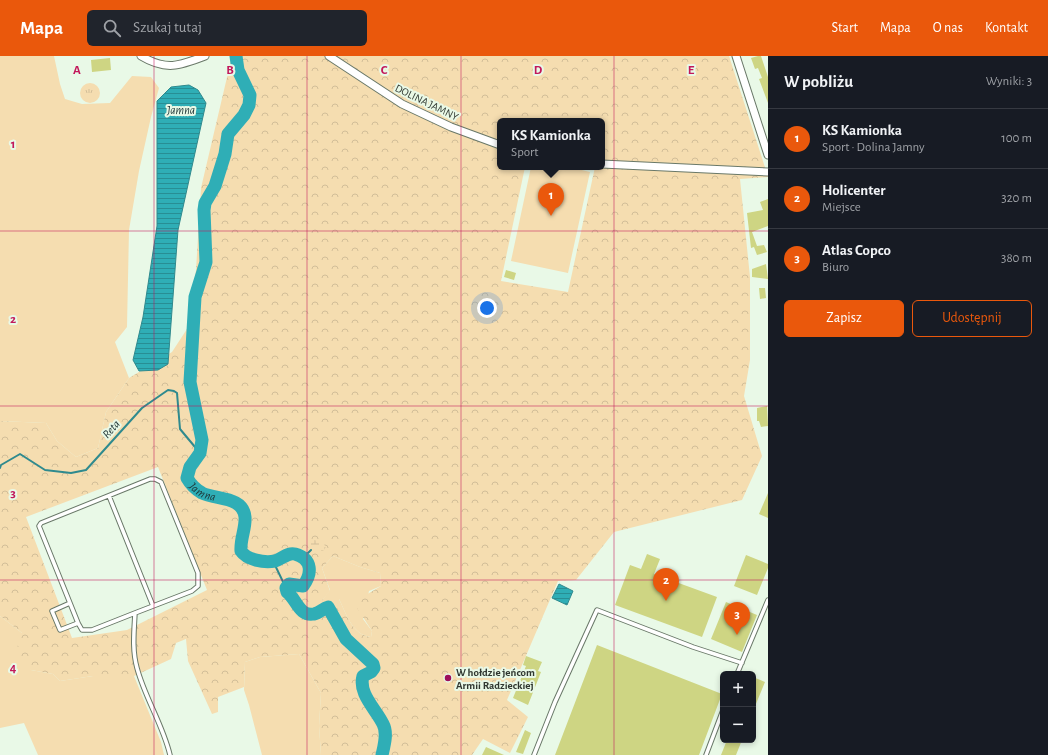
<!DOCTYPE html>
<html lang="pl">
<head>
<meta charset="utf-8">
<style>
  :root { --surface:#171b24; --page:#20242c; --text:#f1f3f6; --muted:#9ea1a6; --line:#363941; --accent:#ea580c }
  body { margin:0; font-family:"Alegreya Sans",sans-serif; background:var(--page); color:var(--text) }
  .controls { position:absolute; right:12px; bottom:12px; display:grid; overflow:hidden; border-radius:6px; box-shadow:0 2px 6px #0003 }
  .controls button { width:36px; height:36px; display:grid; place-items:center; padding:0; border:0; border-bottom:1px solid var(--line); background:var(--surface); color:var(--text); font:20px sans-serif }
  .you { position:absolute; left:487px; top:252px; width:14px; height:14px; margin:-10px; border:3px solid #fff; border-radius:50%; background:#1a73e8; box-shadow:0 0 0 6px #1a73e833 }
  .badge { display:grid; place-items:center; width:26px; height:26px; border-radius:50%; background:var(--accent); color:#fff; font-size:13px; font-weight:700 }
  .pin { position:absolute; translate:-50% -33px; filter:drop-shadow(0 1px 2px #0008) }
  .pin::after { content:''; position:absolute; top:21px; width:14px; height:12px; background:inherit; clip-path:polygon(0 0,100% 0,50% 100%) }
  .popup { position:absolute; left:497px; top:62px; width:108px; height:52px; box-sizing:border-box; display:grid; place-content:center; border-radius:6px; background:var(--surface); filter:drop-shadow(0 1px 3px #0005); font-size:13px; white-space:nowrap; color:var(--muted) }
  .popup b { font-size:15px; color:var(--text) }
  .popup::after { content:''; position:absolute; left:50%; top:100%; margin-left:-8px; border:8px solid transparent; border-top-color:var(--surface) }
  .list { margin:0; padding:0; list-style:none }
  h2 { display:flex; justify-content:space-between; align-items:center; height:52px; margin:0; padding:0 16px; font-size:17px }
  h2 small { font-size:13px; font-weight:400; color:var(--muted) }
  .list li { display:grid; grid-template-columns:26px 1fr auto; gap:12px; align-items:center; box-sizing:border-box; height:60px; padding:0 16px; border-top:1px solid var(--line) }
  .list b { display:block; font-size:15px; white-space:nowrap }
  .list p { margin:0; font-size:13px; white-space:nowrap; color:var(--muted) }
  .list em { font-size:13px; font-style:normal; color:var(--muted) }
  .actions { display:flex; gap:8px; padding:12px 16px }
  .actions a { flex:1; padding:9px 0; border:1px solid var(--accent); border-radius:6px; text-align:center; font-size:14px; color:var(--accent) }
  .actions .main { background:var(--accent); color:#fff }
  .icon { flex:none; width:22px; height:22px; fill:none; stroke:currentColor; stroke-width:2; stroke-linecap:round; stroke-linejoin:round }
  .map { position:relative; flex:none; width:768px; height:699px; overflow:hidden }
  header { display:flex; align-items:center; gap:24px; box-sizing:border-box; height:56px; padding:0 20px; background:var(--accent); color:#fff }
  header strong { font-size:19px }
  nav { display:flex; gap:22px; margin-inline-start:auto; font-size:14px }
  .search { width:280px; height:36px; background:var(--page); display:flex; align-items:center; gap:10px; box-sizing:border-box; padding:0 14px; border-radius:6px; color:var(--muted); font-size:15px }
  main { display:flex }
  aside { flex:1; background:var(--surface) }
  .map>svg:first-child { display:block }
  .grass { fill:#f5ddb0 }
  .forest { fill:url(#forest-crowns); fill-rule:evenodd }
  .wetland { fill:url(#wetland-marsh) }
  .park { fill:url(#park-tufts) }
  .water { fill:url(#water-rules); stroke:#2f8a8e }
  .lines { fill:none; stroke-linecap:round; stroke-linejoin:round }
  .stream { stroke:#2f8a8e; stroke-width:2 }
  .river { stroke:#2faeb6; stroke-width:13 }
  .building { fill:#ced583 }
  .service-casing { stroke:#697868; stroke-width:5.5 }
  .minor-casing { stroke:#697868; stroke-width:9 }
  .service { stroke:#fff; stroke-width:3.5 }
  .minor { stroke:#fff; stroke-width:7 }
  .grid { fill:none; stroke:#c2185b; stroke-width:1; stroke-opacity:0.55 }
  .poi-dot { fill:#9d0f5c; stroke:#e9f9e7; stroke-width:1.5 }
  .labels { text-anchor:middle; stroke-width:4; stroke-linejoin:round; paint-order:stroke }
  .street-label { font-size:11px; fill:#303730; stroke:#e9f9e7 }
  .poi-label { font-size:11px; font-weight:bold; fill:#303730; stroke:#e9f9e7; text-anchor:start }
  .water-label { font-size:12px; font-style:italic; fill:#1d3234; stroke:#e9f9e7 }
  .grid-label { font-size:13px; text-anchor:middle; font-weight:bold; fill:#c2185b; stroke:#e9f9e7; stroke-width:4; stroke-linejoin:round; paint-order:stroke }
</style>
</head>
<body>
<header>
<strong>Mapa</strong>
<div class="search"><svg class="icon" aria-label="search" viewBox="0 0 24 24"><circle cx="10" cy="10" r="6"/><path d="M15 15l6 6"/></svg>Szukaj tutaj</div>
<nav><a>Start</a><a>Mapa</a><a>O nas</a><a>Kontakt</a></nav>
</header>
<main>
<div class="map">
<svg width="768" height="699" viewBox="0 0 768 699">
  <defs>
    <pattern id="forest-crowns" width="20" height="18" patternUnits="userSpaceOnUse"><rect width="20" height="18" fill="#f5ddb0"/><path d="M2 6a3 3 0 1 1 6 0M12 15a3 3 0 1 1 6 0" fill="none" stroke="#d2be98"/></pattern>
    <pattern id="wetland-marsh" width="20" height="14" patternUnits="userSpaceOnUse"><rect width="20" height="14" fill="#f5ddb0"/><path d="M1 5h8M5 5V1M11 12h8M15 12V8" fill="none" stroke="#d2be98"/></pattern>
    <pattern id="park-tufts" width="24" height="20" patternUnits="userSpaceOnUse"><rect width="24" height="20" fill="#f5ddb0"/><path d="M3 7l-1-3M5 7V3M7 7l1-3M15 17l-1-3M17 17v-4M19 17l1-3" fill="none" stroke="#d2be98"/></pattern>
    <pattern id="water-rules" width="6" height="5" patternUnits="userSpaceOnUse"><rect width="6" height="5" fill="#2faeb6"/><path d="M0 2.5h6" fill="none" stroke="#288e94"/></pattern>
  </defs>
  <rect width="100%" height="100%" fill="#e9f9e7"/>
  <path class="grass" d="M0,0h54l6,28 5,15 17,5 28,-1 22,-27 19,1 8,11 -8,29 -12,54 -10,59 -2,97 -12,15 14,36 -23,34 -8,36 -22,9 -19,-16 -11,-18 -46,-2z
    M531,111h38l21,5 -22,101 -57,-12z
    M333,500l27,11 20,6 1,13 -12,5 -6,28 9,12 -1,6c-19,-2 -25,-24 -32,-38l-12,4h-7l10,-13 -8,-22z
    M0,560l22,17 9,37 22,4 7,7 33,-5h41l27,66 3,13h-126l-14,-32 -24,5z
    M299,598l22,39 -2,33 2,29h-59l-13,-50 -5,-15 1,-28 15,-5z"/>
  <path class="forest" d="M232,0h497l33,102 6,19 -28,2 10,98v83l-6,36 18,60 -20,44 -128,32 -38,48 -18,1 -51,119 21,17 -18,36 -27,-14 -11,16h-151l-2,-29 2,-33 -22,-39 -39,3 -15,5 -1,25 -26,10v15l-6,2 -24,-53 -2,-22 -10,4 -5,16 -37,17h-41l-33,5 -7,-7 -22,-4 -17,-13 8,-24 -22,-17v-195l46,2 11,18 19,16 22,-9 8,-36 23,-34 43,-26 15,-23 9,-59 5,-82zM500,65h102v46h-7l-27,125 -67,-11 24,-114h-25zM158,411l49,123 -80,40 -55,8 -46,-121zM333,500l27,11 20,6 1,13 -22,13 -2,9 15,23 -1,6c-19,-2 -25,-24 -32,-38l-5,-2 -7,6h-7l10,-12 -8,-23z"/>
  <path class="wetland" d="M310,483l12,3 4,5 -3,4 -12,-1 -4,-6z"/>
  <path class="park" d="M80 37a10 10 0 1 1 20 0a10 10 0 1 1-20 0Z"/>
  <path class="water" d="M189,29l9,5 8,13 -28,127 -10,134 -10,6 -19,1 -6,-11 10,-43 14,-91v-125l14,-14z
    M559,528l14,7 -6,14 -15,-7z"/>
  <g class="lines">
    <path class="stream" d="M0,412l1,-3 19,-11 25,16 26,3 15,-3 56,-62 26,-18 6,1 3,2 3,36 20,24
      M303,502l8,-8
      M273,505l13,27"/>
    <path class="river" id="s1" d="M236,0l2,14 12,25 -1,10 -5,10 -16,19 -3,20 -10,32 -10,17 -1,7 2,52 -11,35 -5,85 12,58 -2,13 -10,14 -3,11c4,7 8,11 15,15 14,7 41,3 43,24 1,11 -5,22 -4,34 6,9 23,12 34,10 7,-2 13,-9 20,-7 18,5 17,20 8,32l-14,-2 -3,4 1,4c9,6 12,25 27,22 6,-1 9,-6 14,-7l18,32 27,25 1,4 -3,4 -8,4c-5,18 13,33 20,48 5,9 1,22 -1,31"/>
  </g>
  <path class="building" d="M758,0h3l7,21v26l-9,-24 3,-1 -4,-10 -3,1 -4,-11z
    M110,2l1,12 -19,2 -1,-12z
    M768,143v27l-16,6 5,14 7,-1 3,7 -10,3 -3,-8 3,-1 -6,2 -4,-35 16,-3 -3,-8z
    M766,208l2,15 -16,-2v-8z
    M506,214l10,3 -2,7 -10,-3z
    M759,232h6l1,10 -6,1z
    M767,350l1,20 -7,1 -2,-6h-2v-13z
    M768,437v25l-9,-4z
    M647,498l13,5 -6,15 63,23 -15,40 -87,-32 15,-40 11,4z
    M746,499l22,9v4l-11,27 -23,-9z
    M726,546l31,13 -15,37 -31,-13z
    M597,589l125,49 -23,61h-144z
    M526,600l16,6 -4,9 3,1 -13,33 -15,-7 13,-32 -3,-1z
    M753,621l12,5 -12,29z
    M525,674l6,3 -8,21 -7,-2z
    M727,684h15l-6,15h-15z
    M486,691l18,8h-22z"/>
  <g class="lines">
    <g class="service-casing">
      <path id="service" d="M109,440l44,110
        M70,547l-18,8 8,19 18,-7
        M135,557l57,-22 6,-5v-13l-37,-91 -6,-3h-5l-109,44 -2,3 39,97 4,7h10l43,-17c-1,19 -3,37 2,55 8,30 26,57 33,87
        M737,618l31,-74
        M534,699l21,-53 42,-92 96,37 49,16
        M706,699l17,-45"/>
    </g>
    <g class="minor-casing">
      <path id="minor" d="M141,0c25,15 38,10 64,0
        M329,0l73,48 49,23 49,18
        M736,0l32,99
        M602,108l166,8"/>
    </g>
    <use href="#service" class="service"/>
    <use href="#minor" class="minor"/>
  </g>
  <path class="grid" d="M154,0v699M307,0v699M461,0v699M614,0v699M0,175h768M0,350h768M0,524h768"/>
  <circle class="poi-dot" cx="448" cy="622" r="4"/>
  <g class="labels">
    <g class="street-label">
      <text transform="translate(427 46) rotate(26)" y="4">DOLINA JAMNY</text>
    </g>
    <g class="poi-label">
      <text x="456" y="620">W hołdzie jeńcom<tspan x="456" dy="13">Armii Radzieckiej</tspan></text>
    </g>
    <g class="water-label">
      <text x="181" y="58">Jamna</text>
      <text transform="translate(111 373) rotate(-48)" y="4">Reta</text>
      <text dy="4" stroke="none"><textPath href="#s1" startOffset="465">Jamna</textPath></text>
    </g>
  </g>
  <g class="grid-label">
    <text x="77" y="18">A</text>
    <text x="230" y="18">B</text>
    <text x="384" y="18">C</text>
    <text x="538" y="18">D</text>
    <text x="691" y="18">E</text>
    <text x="13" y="92">1</text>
    <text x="13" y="267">2</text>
    <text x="13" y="441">3</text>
    <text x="13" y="616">4</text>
  </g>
</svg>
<div class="controls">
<button>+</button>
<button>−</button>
</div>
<div class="you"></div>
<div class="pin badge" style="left:551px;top:160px">1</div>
<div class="popup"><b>KS Kamionka</b>Sport</div>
<div class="pin badge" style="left:666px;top:545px">2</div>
<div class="pin badge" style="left:737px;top:579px">3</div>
</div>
<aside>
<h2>W pobliżu<small>Wyniki: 3</small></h2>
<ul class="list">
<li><span class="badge">1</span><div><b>KS Kamionka</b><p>Sport · Dolina Jamny</p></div><em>100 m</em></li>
<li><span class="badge">2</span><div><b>Holicenter</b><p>Miejsce</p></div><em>320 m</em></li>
<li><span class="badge">3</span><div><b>Atlas Copco</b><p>Biuro</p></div><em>380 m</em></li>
</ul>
<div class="actions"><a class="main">Zapisz</a><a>Udostępnij</a></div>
</aside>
</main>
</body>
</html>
